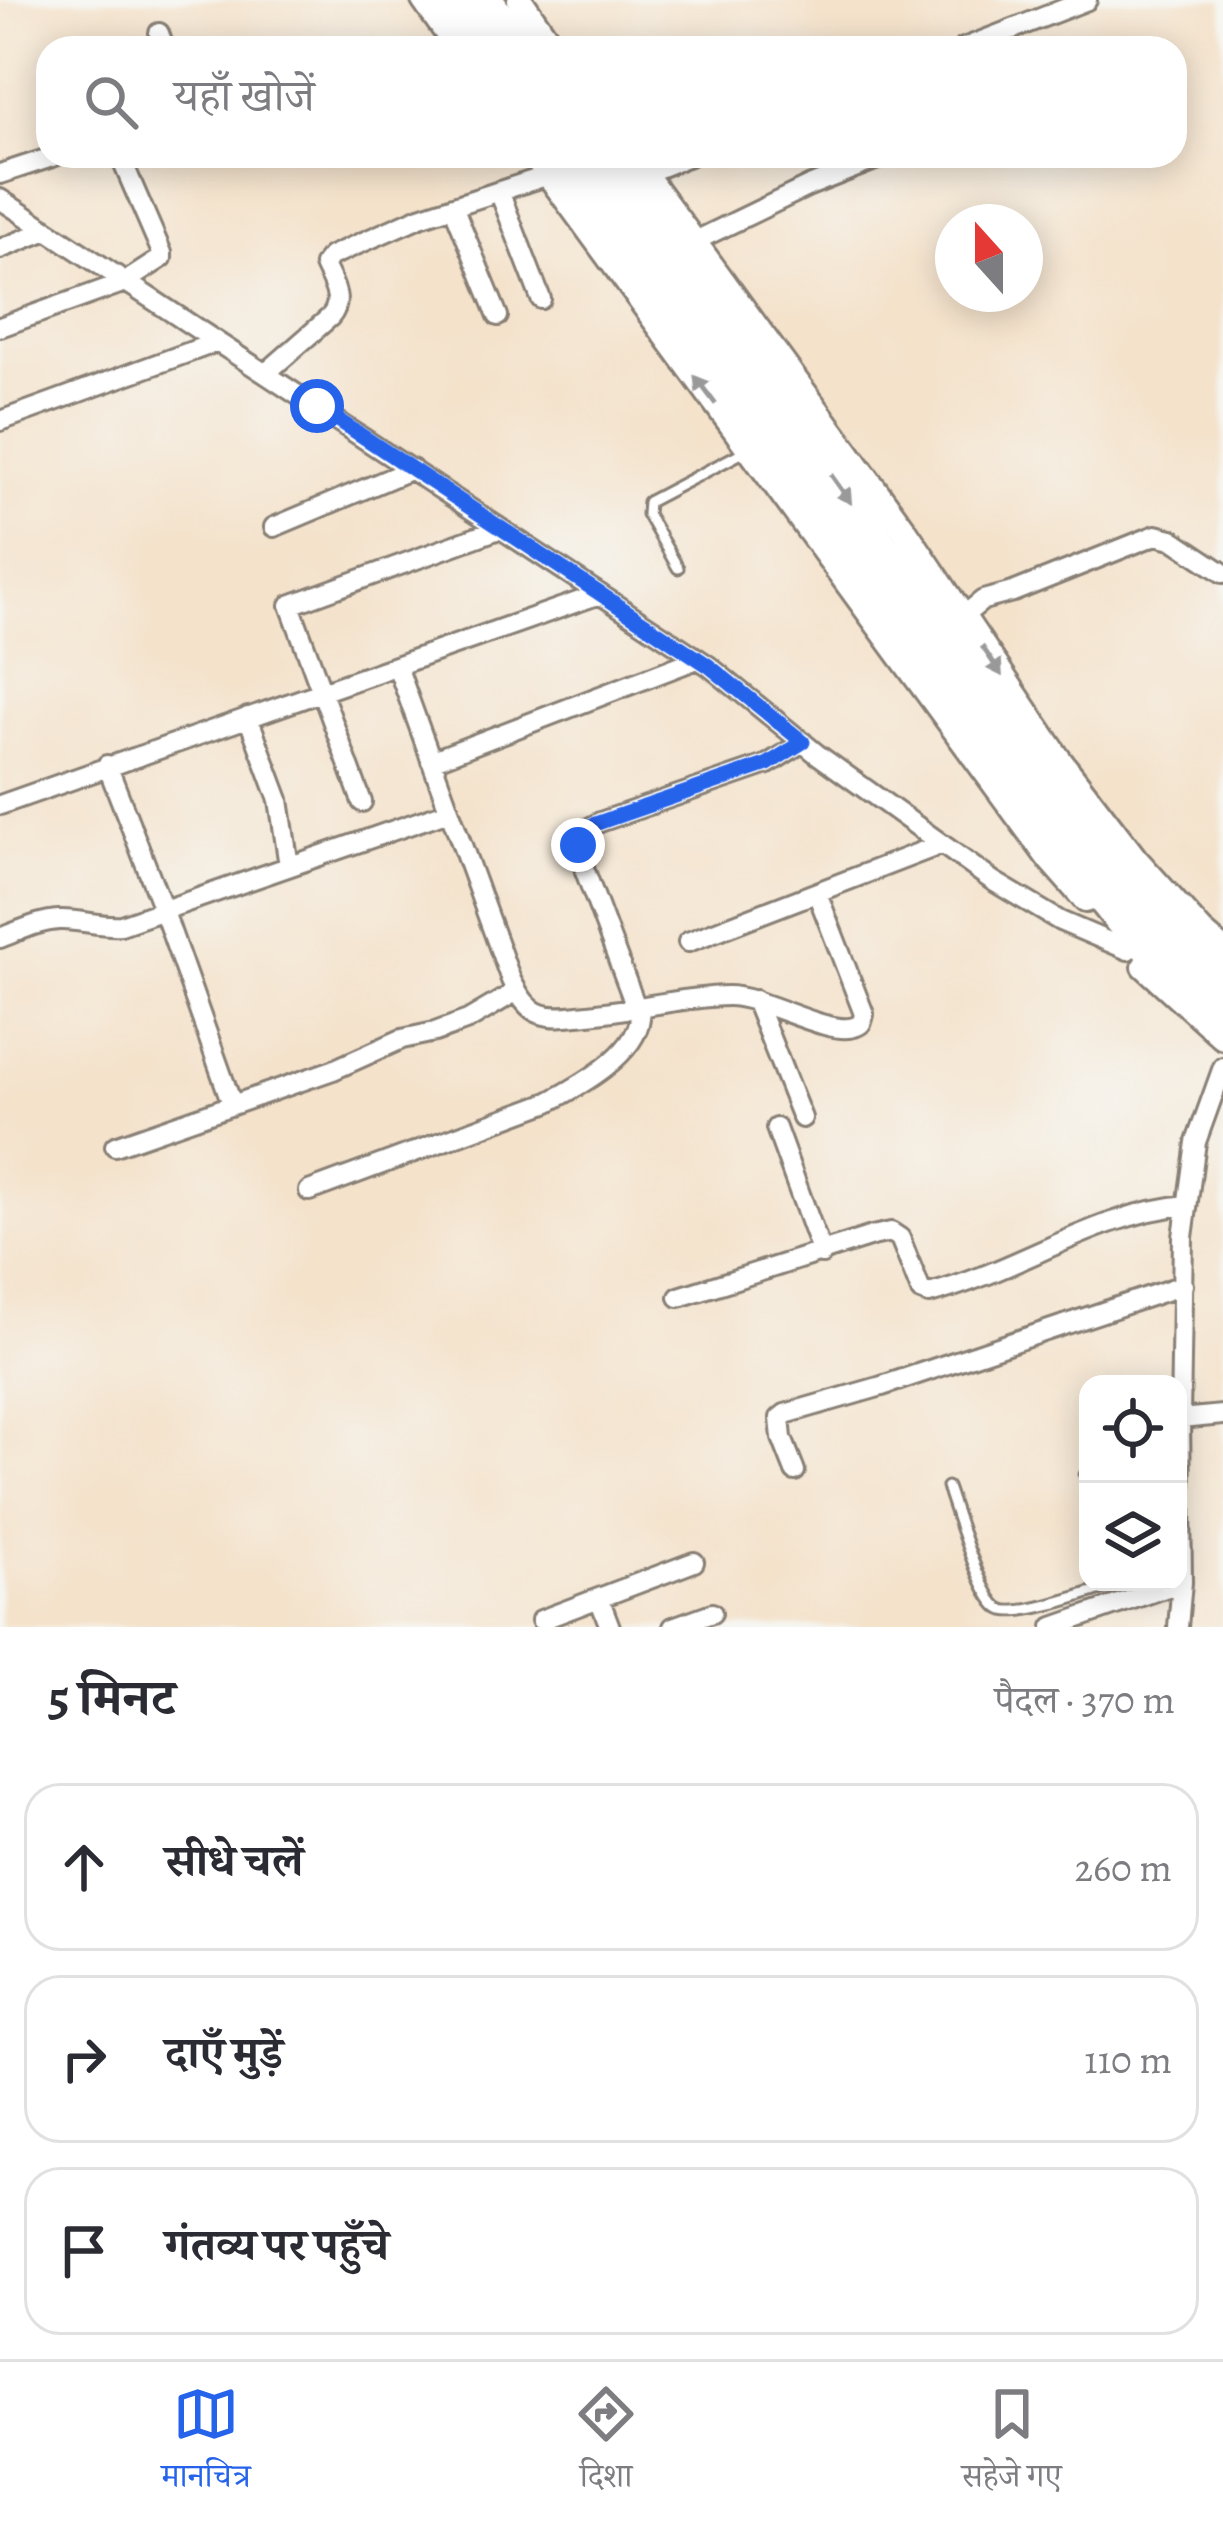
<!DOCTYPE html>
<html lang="hi">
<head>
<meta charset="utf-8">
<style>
  :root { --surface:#fff; --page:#f7f7f7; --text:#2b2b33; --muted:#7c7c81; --line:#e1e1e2; --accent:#2563eb }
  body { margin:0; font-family:Alegreya,"Noto Serif Devanagari",serif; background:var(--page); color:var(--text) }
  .controls { position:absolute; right:36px; bottom:36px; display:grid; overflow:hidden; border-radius:24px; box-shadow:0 6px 30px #0003 }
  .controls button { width:108px; height:108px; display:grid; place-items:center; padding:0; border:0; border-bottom:3px solid var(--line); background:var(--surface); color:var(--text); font:60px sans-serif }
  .compass { position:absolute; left:935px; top:204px; width:108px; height:108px; border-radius:50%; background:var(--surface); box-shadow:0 6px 30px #0003; rotate:339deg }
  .stop { position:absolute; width:36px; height:36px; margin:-27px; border:9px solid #2563eb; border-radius:50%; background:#fff }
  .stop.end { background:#2563eb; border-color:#fff; box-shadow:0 3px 12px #0008 }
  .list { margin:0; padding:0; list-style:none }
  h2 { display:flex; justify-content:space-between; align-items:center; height:156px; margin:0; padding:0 48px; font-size:51px }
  h2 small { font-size:39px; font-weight:400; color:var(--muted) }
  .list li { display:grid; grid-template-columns:78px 1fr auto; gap:36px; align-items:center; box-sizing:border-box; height:168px; margin:0 24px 24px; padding:0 24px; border:3px solid var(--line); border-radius:36px }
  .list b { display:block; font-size:45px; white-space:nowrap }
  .list em { font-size:39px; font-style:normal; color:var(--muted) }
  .icon { flex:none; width:66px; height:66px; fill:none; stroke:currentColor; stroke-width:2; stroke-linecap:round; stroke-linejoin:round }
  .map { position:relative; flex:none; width:1223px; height:1627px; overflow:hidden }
  .search { position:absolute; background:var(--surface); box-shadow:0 6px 30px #0003; left:36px; right:36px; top:36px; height:132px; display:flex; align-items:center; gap:30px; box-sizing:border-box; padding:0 42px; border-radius:36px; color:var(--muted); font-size:45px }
  .sheet { height:732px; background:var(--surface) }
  nav { display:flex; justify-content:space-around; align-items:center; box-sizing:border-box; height:168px; border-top:3px solid var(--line); background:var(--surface); font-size:33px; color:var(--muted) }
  nav a { display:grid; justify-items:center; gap:6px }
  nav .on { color:var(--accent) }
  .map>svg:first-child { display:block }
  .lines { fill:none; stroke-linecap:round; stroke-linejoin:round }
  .lane-casing { stroke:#887f74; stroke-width:15 }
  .street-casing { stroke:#887f74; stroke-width:24 }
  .secondary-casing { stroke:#887f74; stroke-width:30 }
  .highway-casing { stroke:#887f74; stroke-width:39 }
  .lane { stroke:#fff; stroke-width:9 }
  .street { stroke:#fff; stroke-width:18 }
  .secondary { stroke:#fff; stroke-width:24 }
  .highway { stroke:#fff; stroke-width:33 }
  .oneway { fill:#999 }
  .route { stroke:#2563eb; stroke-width:15 }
</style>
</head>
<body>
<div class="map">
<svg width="1223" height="1627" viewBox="0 0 1223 1627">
  <rect width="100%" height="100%" fill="#f6f6f2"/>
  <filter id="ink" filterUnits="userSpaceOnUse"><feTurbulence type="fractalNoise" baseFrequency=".00833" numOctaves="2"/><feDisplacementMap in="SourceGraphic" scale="24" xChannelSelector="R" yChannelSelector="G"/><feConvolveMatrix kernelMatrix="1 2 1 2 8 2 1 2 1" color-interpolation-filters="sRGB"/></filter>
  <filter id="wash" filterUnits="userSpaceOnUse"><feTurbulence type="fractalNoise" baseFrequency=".004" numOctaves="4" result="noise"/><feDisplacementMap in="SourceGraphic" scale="48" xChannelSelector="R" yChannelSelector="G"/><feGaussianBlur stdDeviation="2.7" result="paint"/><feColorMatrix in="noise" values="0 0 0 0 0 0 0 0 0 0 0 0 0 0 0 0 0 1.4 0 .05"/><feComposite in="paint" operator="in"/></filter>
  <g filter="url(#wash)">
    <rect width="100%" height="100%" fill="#f4e2cb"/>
  </g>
  <g filter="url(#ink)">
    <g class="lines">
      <g class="lane-casing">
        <path id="lane" d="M678,568l-31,-54 1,-12 99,-52
          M1085,1475l3,-1
          M947,1487c9,25 34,112 54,122 18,10 99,-20 121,-27"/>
      </g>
      <g class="street-casing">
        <path id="street" d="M159,33l5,15
          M964,48l123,-48
          M0,174l55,-18
          M644,174l45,-18
          M499,191l42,108
          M0,199l709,467 108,88 176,127 67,40 68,29
          M453,206l45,110
          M693,242l116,-56 76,-30
          M0,249l47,-19
          M0,327l125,-45 37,-24v-5l-42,-97
          M266,373l64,-56c15,-17 2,-34 -6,-52l7,-9 89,-39 129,-42
          M0,421l217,-79
          M274,527l138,-58
          M962,617l21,-17 30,-8 143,-57 16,4 51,34
          M397,666l114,314c7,13 16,30 30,34 15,5 32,1 47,0 46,-4 93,-17 140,-18 34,0 101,40 126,31 9,-3 8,-5 10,-13l-47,-121
          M248,717l31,83 10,66
          M431,761l266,-102
          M107,765l56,144 69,195
          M362,802l-72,-197 209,-76
          M0,805l600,-211
          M0,938c19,-7 39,-17 59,-18 21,-1 41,7 62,5l328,-114
          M688,942l254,-98
          M755,1000l47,118
          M776,1128l46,126
          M115,1146l218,-76 69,-31 33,-7 33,-12 49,-29
          M309,1191l240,-89c30,-16 87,-47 91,-84l-55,-147 -6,-26 2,-13 19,-10 168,-58 35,-22
          M679,1297l193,-61 19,-4 9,6 21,53 8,3c87,-22 167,-81 258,-89
          M1180,1419l43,-4
          M795,1471l-13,-33 -2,-20 5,-4 97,-28 301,-101
          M599,1598l11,29
          M541,1620l153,-58
          M673,1627l39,-14
          M1053,1627l129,-45
          M1178,1627l4,-45 -2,-163 3,-182 13,-95 27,-75"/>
      </g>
      <g class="secondary-casing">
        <path id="secondary" d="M424,0l34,48
          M520,0l33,48
          M535,156l514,702 37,42
          M631,156l272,372 156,232 76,99 66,73 22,19
          M1145,966l78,71"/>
      </g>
      <g class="highway-casing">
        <path id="highway" d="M449,0l35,48
          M485,0l36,48
          M562,156l489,676 76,95 96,88
          M599,156l197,269 262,372 90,111 75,69"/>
      </g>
      <use href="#lane" class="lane"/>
      <use href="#street" class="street"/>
      <use href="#secondary" class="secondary"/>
      <use href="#highway" class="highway"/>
    </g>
    <defs><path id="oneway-solid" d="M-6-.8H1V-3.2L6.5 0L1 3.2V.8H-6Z" transform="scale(3)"/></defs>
    <g class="oneway">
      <use href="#oneway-solid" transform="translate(705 390) rotate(-127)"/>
      <use href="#oneway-solid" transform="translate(841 489) rotate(55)"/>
      <use href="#oneway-solid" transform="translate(992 661) rotate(56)"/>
    </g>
  </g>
  <g class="lines" filter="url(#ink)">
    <path class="route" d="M317,406l392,260 94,76 -35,22 -179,62 -8,6 -3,13"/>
  </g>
</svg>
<div class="controls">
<button><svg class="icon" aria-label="locate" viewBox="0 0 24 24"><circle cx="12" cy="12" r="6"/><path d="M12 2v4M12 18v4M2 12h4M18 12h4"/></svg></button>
<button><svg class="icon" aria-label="layers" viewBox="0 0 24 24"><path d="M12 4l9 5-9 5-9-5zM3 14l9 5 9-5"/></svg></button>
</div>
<svg class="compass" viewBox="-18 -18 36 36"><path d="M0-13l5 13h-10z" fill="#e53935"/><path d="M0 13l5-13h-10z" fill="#7c7c81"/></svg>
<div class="stop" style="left:317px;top:406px"></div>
<div class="stop end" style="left:578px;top:845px"></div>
<div class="search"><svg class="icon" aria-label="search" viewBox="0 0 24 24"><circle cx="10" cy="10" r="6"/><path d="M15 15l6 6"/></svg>यहाँ खोजें</div>
</div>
<section class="sheet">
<h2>5 मिनट<small>पैदल · 370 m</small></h2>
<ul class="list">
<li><svg class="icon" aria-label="ahead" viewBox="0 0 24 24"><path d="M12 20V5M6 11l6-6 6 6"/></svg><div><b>सीधे चलें</b></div><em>260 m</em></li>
<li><svg class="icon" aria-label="right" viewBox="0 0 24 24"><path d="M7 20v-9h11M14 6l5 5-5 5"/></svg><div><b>दाएँ मुड़ें</b></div><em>110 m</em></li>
<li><svg class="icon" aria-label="arrive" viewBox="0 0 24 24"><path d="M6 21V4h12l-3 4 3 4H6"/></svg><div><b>गंतव्य पर पहुँचे</b></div></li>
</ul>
</section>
<nav>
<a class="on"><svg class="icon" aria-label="map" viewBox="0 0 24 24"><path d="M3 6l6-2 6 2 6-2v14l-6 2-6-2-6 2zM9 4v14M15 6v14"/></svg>मानचित्र</a>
<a><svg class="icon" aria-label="directions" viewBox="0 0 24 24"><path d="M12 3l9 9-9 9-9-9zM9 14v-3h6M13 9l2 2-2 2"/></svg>दिशा</a>
<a><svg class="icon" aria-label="saved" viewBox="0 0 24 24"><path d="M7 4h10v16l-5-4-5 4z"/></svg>सहेजे गए</a>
</nav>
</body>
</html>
